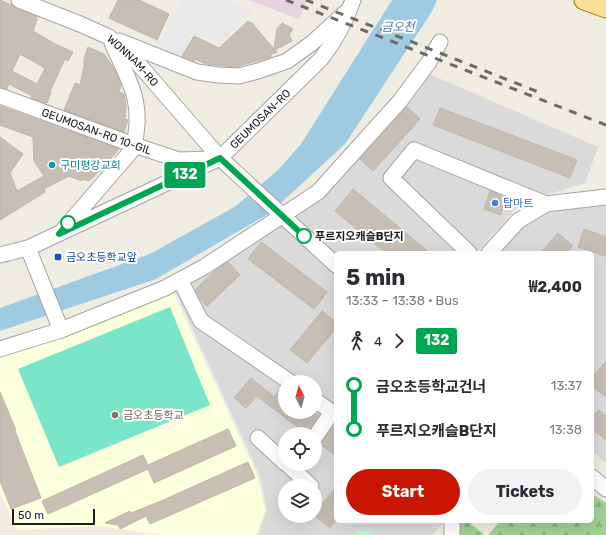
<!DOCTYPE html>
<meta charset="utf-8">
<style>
:root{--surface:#fff;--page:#f2f2f3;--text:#2b2b33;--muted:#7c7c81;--accent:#ca1600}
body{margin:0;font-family:Rubik,"Noto Sans KR",sans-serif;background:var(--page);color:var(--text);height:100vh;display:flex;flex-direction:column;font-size:15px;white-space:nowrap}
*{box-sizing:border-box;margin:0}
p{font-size:13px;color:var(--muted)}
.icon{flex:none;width:22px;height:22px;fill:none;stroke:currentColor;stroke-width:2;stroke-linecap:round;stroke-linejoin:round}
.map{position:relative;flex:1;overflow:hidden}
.side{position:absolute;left:334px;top:251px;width:260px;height:272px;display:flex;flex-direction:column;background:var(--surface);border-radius:6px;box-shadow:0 4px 16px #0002}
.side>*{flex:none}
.badge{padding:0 8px;border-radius:3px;font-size:14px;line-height:26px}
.needle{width:26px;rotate:354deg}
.controls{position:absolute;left:278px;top:375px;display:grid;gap:8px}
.controls a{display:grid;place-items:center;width:44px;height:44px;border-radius:50%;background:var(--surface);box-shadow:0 4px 16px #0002;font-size:20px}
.scale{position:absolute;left:12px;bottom:10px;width:83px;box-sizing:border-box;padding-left:4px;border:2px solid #1d1d1d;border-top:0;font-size:11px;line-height:14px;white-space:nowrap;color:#1d1d1d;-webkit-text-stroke:3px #fff;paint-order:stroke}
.map>.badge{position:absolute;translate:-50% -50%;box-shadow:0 0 0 2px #fff}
.legs{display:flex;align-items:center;gap:6px;height:44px;padding:0 12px;font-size:13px}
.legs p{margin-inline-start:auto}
.headline{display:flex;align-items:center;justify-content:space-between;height:68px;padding:0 12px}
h1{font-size:22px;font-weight:700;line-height:30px}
.action{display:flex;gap:8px;margin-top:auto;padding:8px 12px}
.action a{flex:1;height:46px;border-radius:24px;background:var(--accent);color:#fff;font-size:16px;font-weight:700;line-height:46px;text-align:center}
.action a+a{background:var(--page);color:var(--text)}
ul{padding:0 12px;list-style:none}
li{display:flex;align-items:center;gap:14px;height:44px;font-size:15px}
li i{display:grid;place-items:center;width:6px;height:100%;margin:0 5px;background:currentColor}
li i::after{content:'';width:10px;height:10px;margin:-5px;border:3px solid;border-radius:50%;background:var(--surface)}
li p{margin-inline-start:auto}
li:first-child i{background:linear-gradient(#0000 50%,currentColor 0)}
li:last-child i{background:linear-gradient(currentColor 50%,#0000 0)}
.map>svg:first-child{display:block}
</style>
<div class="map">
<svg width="606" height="535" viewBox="0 0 606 535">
<defs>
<pattern id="forest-firs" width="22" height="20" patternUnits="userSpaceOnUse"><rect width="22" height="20" fill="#9fd293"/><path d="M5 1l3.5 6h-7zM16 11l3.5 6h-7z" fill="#88b47e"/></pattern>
</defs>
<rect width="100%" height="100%" fill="#efece2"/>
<path fill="#dbdada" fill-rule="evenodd" d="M427,73l171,74 -13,36 -65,20 -20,24 -24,26h-140v3l-49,-41z
M606,203v260l-14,-12v-198h-97l24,-27 29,-17z
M283,219l53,44v258h109l-13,14h-174l9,-25 -7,-34 -87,-189zM285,382h30v30h-30zM285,434h30v30h-30zM285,486h30v30h-30z"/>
<path fill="#fbffdb" d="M171,288l87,189 7,34 -9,24h-93l-64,-9 -82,4 -17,-38v-139z"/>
<path fill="#e9d3e3" d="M248,0h59l-8,19z"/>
<path fill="url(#forest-firs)" d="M592,494l14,9v32h-118l12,-14h92z
M458,521h9l18,14h-39z"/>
<path fill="#bafec7" d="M358,531l10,1 6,3h-22z"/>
<path fill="#79e6c8" d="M170,307l40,98 -151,62 -41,-98z"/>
<path fill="#e9e9e9" d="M182,0h43l29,11 -35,32 -27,-10 -12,23 -21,-11z"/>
<path fill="#9ecbe1" d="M392,0h45l-6,13 -86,131 -75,69 -114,66 -156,52v-23l150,-54 86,-48 43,-37 22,-25z"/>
<path fill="#c7bfb5" stroke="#c2b4a3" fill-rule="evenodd" d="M0,0l36,16 1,4 -4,11 24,14 16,7 -5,9 -3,-2 -15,32 1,1 -4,11 -16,-5 1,-2 -23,-12 -2,5 -7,-2zM20,54l25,14 -8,16 -25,-13z
M118,0h21l30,14 -12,26 -48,-22z
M248,21l1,2 2,-1 23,27 3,-20 5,-6 11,6 -4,6 3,6 -17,9 2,2 -7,3 1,2 -35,10 -30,-3 -11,-5 -1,2 -12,-5 12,-20 25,12z
M88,47l16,7 11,16 6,15 -2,7 5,2 2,11 -1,14 3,1 -4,12 -60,-22 11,-27 5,2 4,-18v-8z
M0,106l119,43 -12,14h1l-19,18 -6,-2 -1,2 -13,-5 -25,13 1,3 -45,28v-83l23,17 -13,19 7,18 27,-15 -10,-15 -1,-24 -33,-12z
M407,107l13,12 -47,52 -13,-12z
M440,108l137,52 -7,18 -137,-53z
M353,189l77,64h-44l-51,-42z
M490,191l16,7 -5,17 -17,-6z
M584,229l22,8v19l-28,-9z
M558,233l15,13 -6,7h-27z
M261,242l66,50 -13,17 -66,-50z
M228,262l12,13 -33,31 -8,-8 -4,-8 23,-22z
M322,311l14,11v6l-29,35 -17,-13z
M606,361v36l-14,-11v-8z
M251,378l23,19 8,-10 3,2v23h29l5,4 -12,18 -50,-38 -11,12 -12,-10z
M0,392l16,38 -1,1 26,67 -30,11 -11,-28z
M599,410l7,6v24l-14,-11v-12z
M333,427l3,2v27l-16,-12z
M228,429l8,17 -82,37 -6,-14 -100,45 -6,-13 101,-46 5,10z
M248,462l7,16 -105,46 -4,-8 -26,13 -2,-4 -13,-2 25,-12 1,2 30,-12z
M336,487v33l-6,8 -15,-12v-3z"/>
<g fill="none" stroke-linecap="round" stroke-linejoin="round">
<g stroke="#a4a4a4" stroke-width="17">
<g id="minor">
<path id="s1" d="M19,0l61,24 29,13 27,24 84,97 116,107"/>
<path d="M119,41l78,31 21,3 21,1 19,-5 29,-10 25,-18 33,-30"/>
<path id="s2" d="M0,96l134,49 45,15 34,-1"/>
<path d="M64,229l69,-80c12,-46 -3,-66 -21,-106"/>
<path d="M28,248l33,82"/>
<path d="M469,253l-78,-75 23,-28 132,54"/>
<path d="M489,253l29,-32 28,-17 60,-7"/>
<path id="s3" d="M0,255l28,-7 192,-90 101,-99c14,-18 24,-36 32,-59"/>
<path d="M180,280l21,41 89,61"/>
<path d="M0,349l61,-19 104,-42 39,-21 114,-75 82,-91 29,-39 11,-20"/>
<path d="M315,400l21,15"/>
<path d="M315,437l17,-25"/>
<path d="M258,438l27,25"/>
<path d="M287,464l24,22"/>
<path d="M592,477l14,12"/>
<path d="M452,535v-14"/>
</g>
</g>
<g stroke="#967500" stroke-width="21">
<path id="major" d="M584,0l22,8"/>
</g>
<use href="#minor" stroke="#fff" stroke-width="15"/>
<use href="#major" stroke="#ffde97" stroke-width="19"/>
<path stroke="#6b6b6b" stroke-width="3" stroke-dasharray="8 8" stroke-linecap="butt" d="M286,0l320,125
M306,0l235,93"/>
</g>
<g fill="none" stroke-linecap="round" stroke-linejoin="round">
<g stroke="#fff" stroke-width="9">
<path id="line-1" d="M68,223l-9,11 161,-76 84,78"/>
</g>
<use href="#line-1" stroke="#00a651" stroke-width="6"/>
</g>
<circle fill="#0f9aa8" stroke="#fff" stroke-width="1.5" cx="52" cy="165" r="4"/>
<circle fill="#3f7fe0" stroke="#fff" stroke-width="1.5" cx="495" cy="203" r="4"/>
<g fill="#fff" stroke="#00a651" stroke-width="2">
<circle cx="68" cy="223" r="7"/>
<circle cx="304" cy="236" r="7"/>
</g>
<rect fill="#1a4fb4" stroke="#fff" stroke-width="1.5" x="54" y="253" width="8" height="8" rx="2"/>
<circle fill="#8d6e63" stroke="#fff" stroke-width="1.5" cx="115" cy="415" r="4"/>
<g text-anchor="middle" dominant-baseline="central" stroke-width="4" stroke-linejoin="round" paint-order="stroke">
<g font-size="11" fill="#1d1d1d" stroke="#fff">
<text stroke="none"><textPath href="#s1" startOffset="131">WONNAM-RO</textPath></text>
<text stroke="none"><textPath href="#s3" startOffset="297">GEUMOSAN-RO</textPath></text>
<text stroke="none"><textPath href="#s2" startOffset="103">GEUMOSAN-RO 10-GIL</textPath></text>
</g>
<g font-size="11" fill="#0d838f" stroke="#fff" text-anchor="start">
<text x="60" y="165">구미평강교회</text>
</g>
<g font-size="11" fill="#366cbe" stroke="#fff" text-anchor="start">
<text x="503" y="203">탑마트</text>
</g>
<g font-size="11" font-weight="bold" fill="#1d1d1d" stroke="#fff" text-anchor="start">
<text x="315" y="236">푸르지오캐슬B단지</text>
</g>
<g font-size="11" fill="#164399" stroke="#fff" text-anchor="start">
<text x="66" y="257">금오초등학교앞</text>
</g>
<g font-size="11" fill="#785e54" stroke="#fff" text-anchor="start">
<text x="123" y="415">금오초등학교</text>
</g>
<g font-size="12" font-style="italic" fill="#426fb5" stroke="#fff">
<text x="398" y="27">금오천</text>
</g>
</g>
</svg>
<div class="controls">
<a><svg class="needle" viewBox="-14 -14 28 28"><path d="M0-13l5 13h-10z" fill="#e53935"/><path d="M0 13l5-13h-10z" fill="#7c7c81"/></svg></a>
<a><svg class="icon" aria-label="locate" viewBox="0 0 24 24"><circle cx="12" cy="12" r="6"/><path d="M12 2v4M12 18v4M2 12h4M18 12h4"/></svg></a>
<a><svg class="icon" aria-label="layers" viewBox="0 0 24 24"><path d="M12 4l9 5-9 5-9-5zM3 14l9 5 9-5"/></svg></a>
</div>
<div class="scale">50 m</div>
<b class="badge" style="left:185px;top:175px;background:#00a651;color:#fff">132</b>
<section class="side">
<div class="headline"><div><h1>5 min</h1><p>13:33 – 13:38 · Bus</p></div><b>₩2,400</b></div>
<div class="legs"><svg class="icon" aria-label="walk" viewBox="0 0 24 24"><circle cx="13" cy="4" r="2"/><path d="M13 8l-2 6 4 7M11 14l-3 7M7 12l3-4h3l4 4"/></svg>4<svg class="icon" aria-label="forward" viewBox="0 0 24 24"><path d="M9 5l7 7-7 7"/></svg><b class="badge" style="background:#00a651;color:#fff">132</b></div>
<ul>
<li><i style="color:#00a651"></i><b>금오초등학교건너</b><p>13:37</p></li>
<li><i style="color:#00a651"></i><b>푸르지오캐슬B단지</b><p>13:38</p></li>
</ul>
<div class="action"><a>Start</a><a>Tickets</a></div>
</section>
</div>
